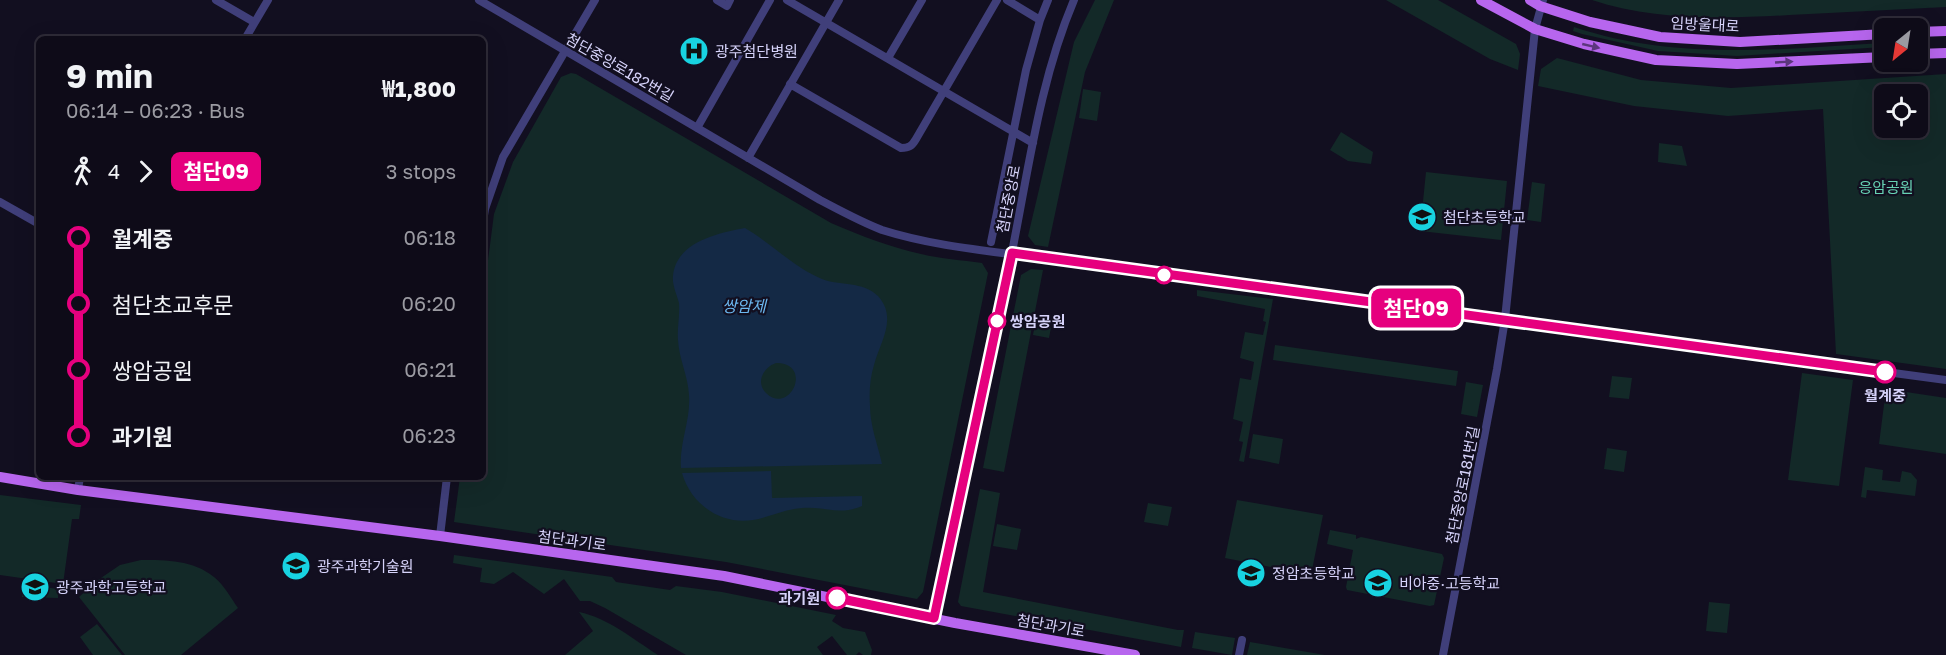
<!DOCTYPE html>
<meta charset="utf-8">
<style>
:root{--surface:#0e0b18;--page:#1c1925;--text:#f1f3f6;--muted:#9b9ba2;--line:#2e2b37}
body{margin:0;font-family:"Golos Text","Noto Sans KR",sans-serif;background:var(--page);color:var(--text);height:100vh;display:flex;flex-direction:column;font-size:22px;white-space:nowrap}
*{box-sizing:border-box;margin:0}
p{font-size:20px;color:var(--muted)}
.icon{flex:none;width:33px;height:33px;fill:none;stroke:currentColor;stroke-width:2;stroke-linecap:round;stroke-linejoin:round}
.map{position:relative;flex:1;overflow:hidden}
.drawer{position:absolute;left:36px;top:36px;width:450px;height:444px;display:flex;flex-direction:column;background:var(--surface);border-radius:9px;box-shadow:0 6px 24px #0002,0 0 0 2px var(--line)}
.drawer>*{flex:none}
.badge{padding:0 12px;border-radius:9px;font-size:21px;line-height:39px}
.needle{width:39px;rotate:210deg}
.buttons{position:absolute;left:1874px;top:18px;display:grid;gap:12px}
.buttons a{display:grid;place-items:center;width:54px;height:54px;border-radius:9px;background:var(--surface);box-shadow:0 6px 24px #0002,0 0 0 2px var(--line);font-size:30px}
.map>.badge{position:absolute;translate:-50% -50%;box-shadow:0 0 0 3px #fff}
.legs{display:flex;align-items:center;gap:9px;height:66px;padding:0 30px;font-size:20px}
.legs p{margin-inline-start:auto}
.headline{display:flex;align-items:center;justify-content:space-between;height:102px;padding:0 30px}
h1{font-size:33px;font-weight:700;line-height:45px}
ul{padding:0 30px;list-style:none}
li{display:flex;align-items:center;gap:21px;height:66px;font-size:22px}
li i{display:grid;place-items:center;width:9px;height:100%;margin:0 8px;background:currentColor}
li i::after{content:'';width:15px;height:15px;margin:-8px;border:4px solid;border-radius:50%;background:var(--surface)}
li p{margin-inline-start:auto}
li:first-child i{background:linear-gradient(#0000 50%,currentColor 0)}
li:last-child i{background:linear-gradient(currentColor 50%,#0000 0)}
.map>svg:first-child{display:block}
</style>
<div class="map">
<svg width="1946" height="655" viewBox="0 0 1946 655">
<rect width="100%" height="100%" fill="#120f20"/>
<path fill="#132928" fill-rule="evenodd" d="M1095,0h19l-29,72 -37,175 -13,-2 -7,-9 46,-194z
M1386,0h52l78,44 4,10 -2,16 -28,-11z
M1592,0h354v7c-46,2 -91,5 -137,7 -72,4 -148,9 -217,-14z
M1574,27c101,34 206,22 310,16v4l-147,9 -79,-5 -76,-17 -9,-3z
M1557,58l84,22 90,8 215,-14v295l-110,-15 -13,-245 -95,7 -94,-10 -96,-20 3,-17zM1917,94v34h-33v-34z
M571,73l5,1 255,149c30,13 59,24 90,31 20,5 41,6 61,9l6,10 -65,319 -6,7 -191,-37 -272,-40 6,-45h23v-178l11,-85 19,-52 48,-85z
M1083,89l18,3 -4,29 -18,-3z
M1341,132l32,20 -2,12 -23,-3 -18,-11z
M1659,143l23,3 5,20 -29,-4z
M1426,172l81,9 -6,59 -81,-9z
M1532,182l13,2 -4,38 -14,-2z
M1031,269l12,1 -39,202 -21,-4 38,-193z
M1197,290l76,9 -29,163 -5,-1 4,-19 -4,-1 4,-19 -10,-3 7,-41 11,2 3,-18 -14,-4 5,-26 18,3 3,-13 -3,-1 2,-12 -68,-13z
M1037,314l16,3 -4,21 -16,-3z
M1275,345l183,26 -2,15 -183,-26z
M1802,373l51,7 -14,106 -51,-6z
M1612,376l20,2 -3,21 -20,-2z
M1466,382l17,3 -6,32 -16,-3z
M1886,389l60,9v56l-67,-10z
M1253,434l30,5 -4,25 -30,-6z
M1607,448l20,3 -3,21 -20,-3z
M1865,467l18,3 -1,10 18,2 2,-11 9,2 6,7 -2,16 -48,-6 -1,8 -5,-1z
M980,489l20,4 -17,99 195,38h6l-3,17 -220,-41 -3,-4z
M0,495l81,10 -2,14h-7l-9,65 -63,-9z
M1237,500l86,15 -12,60 -86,-17z
M1148,503l24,4 -4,19 -24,-4z
M997,524l24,5 -4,21 -24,-4z
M1330,530l26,5v4l5,-2 81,17 2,4 -10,47 -4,1 -83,-16 -1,-3 7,-37 -26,-6z
M454,555l158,22 4,5 54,8 6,-4 46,6 114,23 -4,6 11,7 22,4 7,18 -1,5h-8l-4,-3 -3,3h-9l-15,-19 -15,11 6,8h-137l-81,-47 -15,-7h-10l-16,-22 -20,15 -31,-22 -19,12 -14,-2 2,-14 -29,-5z
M141,560c26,0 52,0 73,17 10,8 17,21 24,31l-57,47h-56l-46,-58 19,-17 22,-15z
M23,584l35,5v9l-36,-1z
M1709,602l21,2 -3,29 -21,-2z
M579,612c29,6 54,27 79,43h-93l28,-24z
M97,624l25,31h-29l-13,-18z
M1195,632l40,6 -3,17 -40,-7z
M1250,642l75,13h-78z"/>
<path fill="#142945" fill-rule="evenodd" d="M745,228c26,15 48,39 77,51 18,7 41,2 56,17 20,22 2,46 -4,69 -4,13 -5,27 -4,41 0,20 8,39 12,58l-201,4c-2,-25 10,-48 8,-73 -1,-19 -10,-36 -11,-55 -1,-12 2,-24 1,-37 -2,-8 -7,-18 -6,-27 3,-34 45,-43 72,-48zM776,363c38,0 14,53 -10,30 -11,-11 -2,-26 10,-30z
M771,471l1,27 90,-2v10c-23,10 -37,0 -60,2 -17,1 -32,9 -49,12 -33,5 -62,-16 -71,-47z"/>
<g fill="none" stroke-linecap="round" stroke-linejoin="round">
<path stroke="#403f7a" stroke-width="8" d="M216,0l38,22
M479,0l341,200c21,11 41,22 62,30 60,19 125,22 186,32l878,118
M717,0l10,6 3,-6
M787,0l246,143
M1007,0l33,20
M245,39l23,-39
M888,58l34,-58
M790,84l111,64c8,0 11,-2 15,-9l81,-139
M697,128l73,-128
M748,158l91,-158
M0,202l39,22
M483,222l2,-13 18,-52 92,-157
M991,242l35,-172 14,-50 8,-20
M78,490l2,-13
M440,536l7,-59
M935,618c24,-123 53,-244 77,-366 17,-85 28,-172 62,-252
M1239,655l3,-15
M1443,655l54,-286 8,-50 30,-290 8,-29"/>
<path stroke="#b766ee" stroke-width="10" d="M1481,0l54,29 49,15 72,16 81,4 147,-7
M1530,0l10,6 50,16 70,15 80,5 144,-8
M1917,32l29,-1
M1917,54l29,-1
M0,477l78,13 362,46 284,40 231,47 180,32"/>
</g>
<defs><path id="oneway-solid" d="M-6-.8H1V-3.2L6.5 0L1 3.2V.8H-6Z" transform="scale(1.5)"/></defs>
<g fill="#5c367d">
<use href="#oneway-solid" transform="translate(1591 46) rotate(13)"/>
<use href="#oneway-solid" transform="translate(1784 62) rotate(-3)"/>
</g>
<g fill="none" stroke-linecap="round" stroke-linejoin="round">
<g stroke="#fff" stroke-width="14">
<path id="line-1" d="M837,598l97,20 78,-365 873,119"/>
</g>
<use href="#line-1" stroke="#e6007e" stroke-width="9"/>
</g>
<defs>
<g id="hospital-disc" transform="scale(1.5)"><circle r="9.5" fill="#18d3e1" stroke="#120f20"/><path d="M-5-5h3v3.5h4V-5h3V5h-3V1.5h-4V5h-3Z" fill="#111"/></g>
<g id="school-disc" transform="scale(1.5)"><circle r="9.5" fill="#18d3e1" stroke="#120f20"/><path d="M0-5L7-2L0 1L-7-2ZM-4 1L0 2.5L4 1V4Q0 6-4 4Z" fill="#111"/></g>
<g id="university-disc" transform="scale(1.5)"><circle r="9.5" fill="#18d3e1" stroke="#120f20"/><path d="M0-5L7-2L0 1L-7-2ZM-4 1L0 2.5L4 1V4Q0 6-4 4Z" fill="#111"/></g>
</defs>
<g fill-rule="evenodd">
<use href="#hospital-disc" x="694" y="51"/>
<use href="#school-disc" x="1422" y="217"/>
<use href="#university-disc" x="296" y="566"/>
<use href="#school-disc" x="1251" y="573"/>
<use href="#school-disc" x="1378" y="583"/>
<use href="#school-disc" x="35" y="587"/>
</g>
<g fill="#fff" stroke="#e6007e" stroke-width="3">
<circle cx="1164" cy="275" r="8"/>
<circle cx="997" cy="321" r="8"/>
<circle cx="1885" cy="372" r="10"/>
<circle cx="837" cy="598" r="10"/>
</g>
<g text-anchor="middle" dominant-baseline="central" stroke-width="4.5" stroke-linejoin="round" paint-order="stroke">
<g font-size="15" fill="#d6d3fa" stroke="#120f20">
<text transform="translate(1705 24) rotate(3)">임방울대로</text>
<text transform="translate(620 67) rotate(30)">첨단중앙로182번길</text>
<text transform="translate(1008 199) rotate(-79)">첨단중앙로</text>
<text transform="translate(1462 485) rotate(-79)">첨단중앙로181번길</text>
<text transform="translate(572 540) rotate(8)">첨단과기로</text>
<text transform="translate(1051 625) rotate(10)">첨단과기로</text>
</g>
<g font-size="15" fill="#d6d3fa" stroke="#120f20" text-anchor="start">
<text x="715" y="51">광주첨단병원</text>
<text x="1443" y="217">첨단초등학교</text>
<text x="317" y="566">광주과학기술원</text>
<text x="1272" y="573">정암초등학교</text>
<text x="1399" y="583">비아중·고등학교</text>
<text x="56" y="587">광주과학고등학교</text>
</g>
<g font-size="15" fill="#67d2b4" stroke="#120f20">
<text x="1886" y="187">응암공원</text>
</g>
<g font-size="15" font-weight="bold" fill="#d6d3fa" stroke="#120f20" text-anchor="start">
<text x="1010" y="321">쌍암공원</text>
<text x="1885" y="395" text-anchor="middle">월계중</text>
<text x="820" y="598" text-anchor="end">과기원</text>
</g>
<g font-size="16" font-style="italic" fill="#6cb7ef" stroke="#120f20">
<text x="744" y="306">쌍암제</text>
</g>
</g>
</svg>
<div class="buttons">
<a><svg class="needle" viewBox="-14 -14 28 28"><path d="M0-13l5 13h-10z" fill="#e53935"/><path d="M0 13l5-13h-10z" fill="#9b9ba2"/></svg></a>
<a><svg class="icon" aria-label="locate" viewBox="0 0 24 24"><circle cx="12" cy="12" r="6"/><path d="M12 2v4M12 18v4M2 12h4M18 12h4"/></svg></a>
</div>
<b class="badge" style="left:1416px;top:308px;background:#e6007e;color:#fff">첨단09</b>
<section class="drawer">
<div class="headline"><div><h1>9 min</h1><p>06:14 – 06:23 · Bus</p></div><b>₩1,800</b></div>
<div class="legs"><svg class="icon" aria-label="walk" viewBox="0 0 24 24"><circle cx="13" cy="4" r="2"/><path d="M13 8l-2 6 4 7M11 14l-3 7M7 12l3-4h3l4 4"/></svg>4<svg class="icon" aria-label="forward" viewBox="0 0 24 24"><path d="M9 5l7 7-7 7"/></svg><b class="badge" style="background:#e6007e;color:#fff">첨단09</b><p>3 stops</p></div>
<ul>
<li><i style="color:#e6007e"></i><b>월계중</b><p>06:18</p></li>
<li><i style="color:#e6007e"></i><span>첨단초교후문</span><p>06:20</p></li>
<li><i style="color:#e6007e"></i><span>쌍암공원</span><p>06:21</p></li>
<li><i style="color:#e6007e"></i><b>과기원</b><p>06:23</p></li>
</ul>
</section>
</div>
